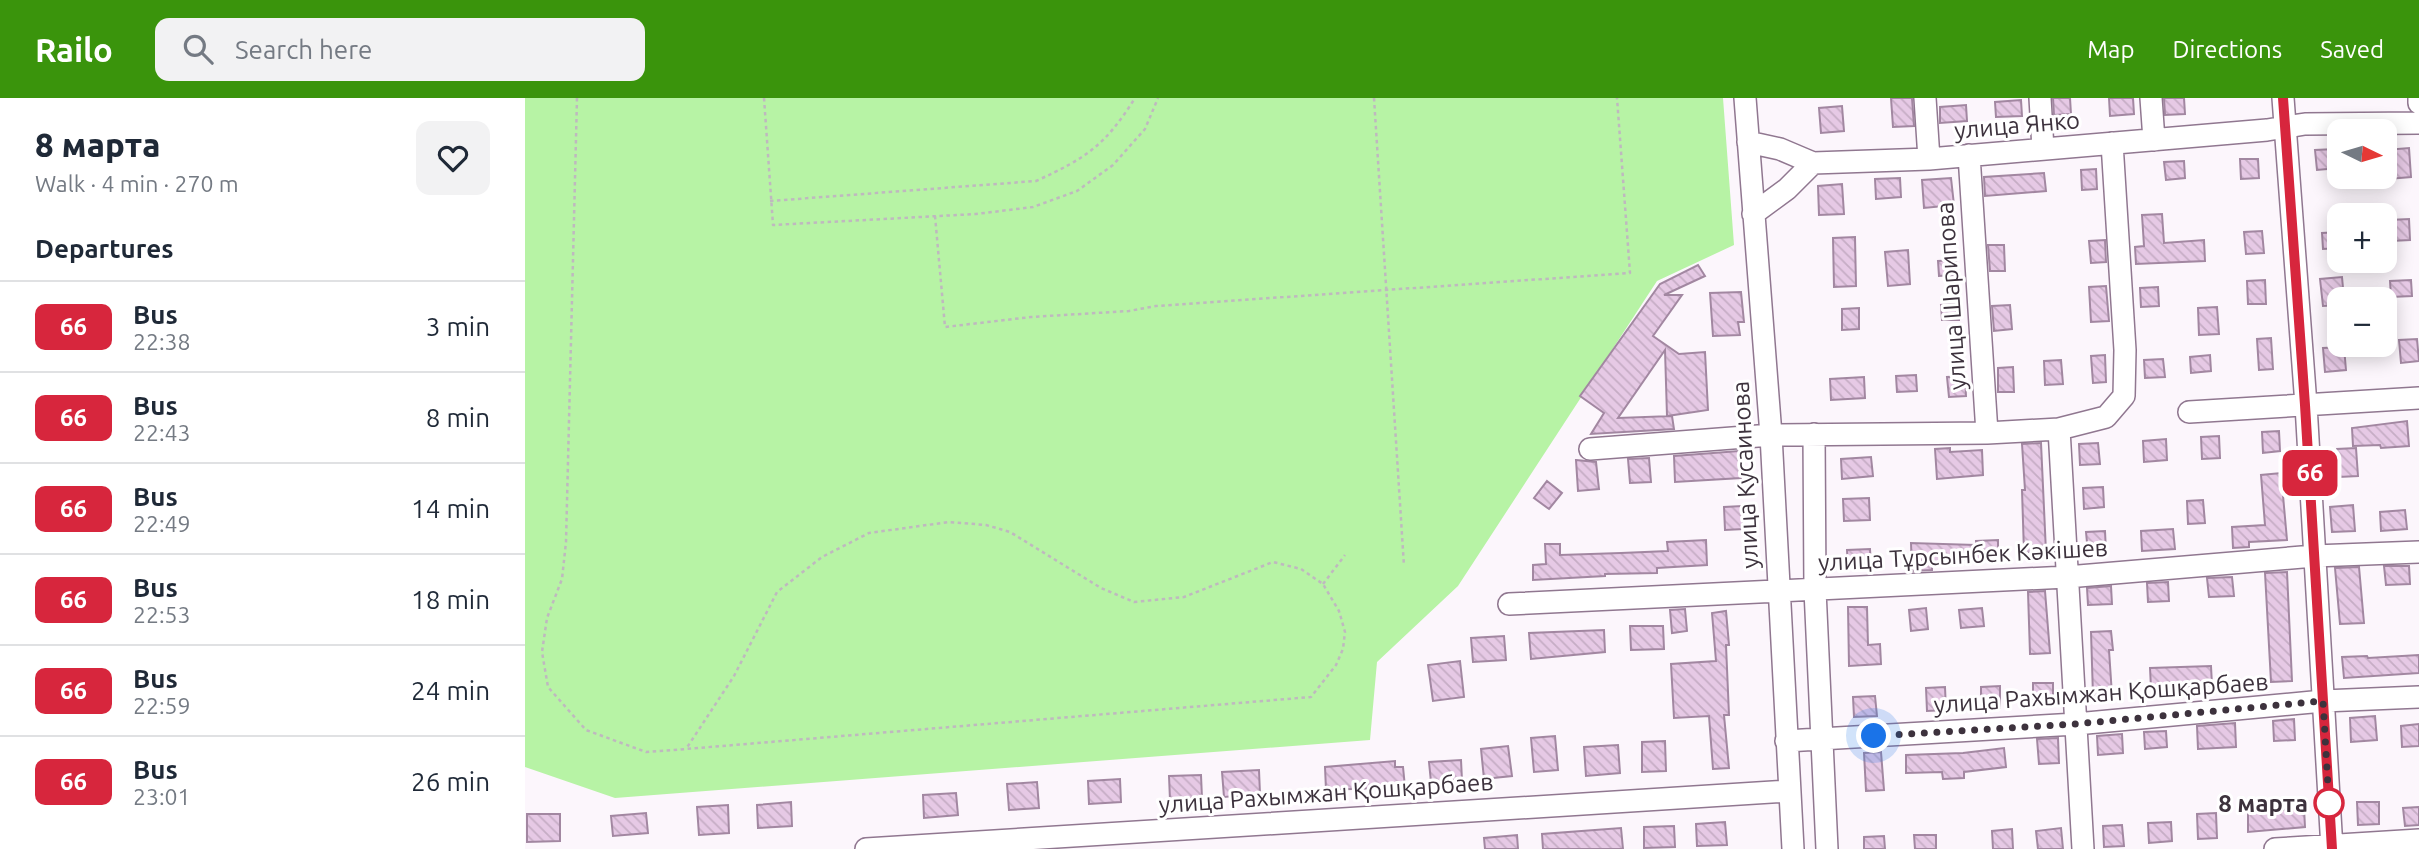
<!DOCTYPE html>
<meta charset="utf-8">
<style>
:root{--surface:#fff;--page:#f2f2f3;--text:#1f2937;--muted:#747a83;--line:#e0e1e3;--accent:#3a940c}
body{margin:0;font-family:Ubuntu,sans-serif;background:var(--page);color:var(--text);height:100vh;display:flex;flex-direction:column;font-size:26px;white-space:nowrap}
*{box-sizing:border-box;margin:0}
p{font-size:23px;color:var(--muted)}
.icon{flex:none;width:38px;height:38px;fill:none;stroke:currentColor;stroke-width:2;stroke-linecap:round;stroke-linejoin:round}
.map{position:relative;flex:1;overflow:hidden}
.drawer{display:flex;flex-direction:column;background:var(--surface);width:525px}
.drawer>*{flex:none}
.badge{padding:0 14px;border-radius:10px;font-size:24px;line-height:46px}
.needle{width:46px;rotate:95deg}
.buttons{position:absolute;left:1802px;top:21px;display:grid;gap:14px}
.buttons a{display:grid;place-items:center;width:70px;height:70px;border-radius:14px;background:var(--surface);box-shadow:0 4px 18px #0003;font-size:35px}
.you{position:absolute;width:35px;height:35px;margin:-18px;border:5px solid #fff;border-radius:50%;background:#1a73e8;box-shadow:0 0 0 10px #1a73e833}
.map>.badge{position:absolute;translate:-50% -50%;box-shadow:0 0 0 4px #fff}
h2{padding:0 35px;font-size:26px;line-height:63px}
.round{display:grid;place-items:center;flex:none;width:74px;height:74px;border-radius:14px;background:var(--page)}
.overview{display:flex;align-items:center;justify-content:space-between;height:119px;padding:0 35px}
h1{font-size:33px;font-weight:800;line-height:52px}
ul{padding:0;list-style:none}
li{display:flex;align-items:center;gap:21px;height:91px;padding:0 35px;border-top:2px solid var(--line)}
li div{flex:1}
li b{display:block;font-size:26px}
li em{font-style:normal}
li .badge{min-width:77px;font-weight:700;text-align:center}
header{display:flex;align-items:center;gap:42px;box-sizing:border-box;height:98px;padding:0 35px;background:var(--accent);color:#fff}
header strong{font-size:33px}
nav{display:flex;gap:38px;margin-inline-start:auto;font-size:24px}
.search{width:490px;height:63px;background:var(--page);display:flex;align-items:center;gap:18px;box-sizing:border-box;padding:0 24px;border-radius:14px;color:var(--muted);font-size:26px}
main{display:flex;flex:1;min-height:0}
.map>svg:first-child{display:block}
</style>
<header>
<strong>Railo</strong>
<div class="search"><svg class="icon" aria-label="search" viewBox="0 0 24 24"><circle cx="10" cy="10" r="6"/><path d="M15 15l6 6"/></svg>Search here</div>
<nav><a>Map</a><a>Directions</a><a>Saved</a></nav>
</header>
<main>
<section class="drawer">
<div class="overview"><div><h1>8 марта</h1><p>Walk · 4 min · 270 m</p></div><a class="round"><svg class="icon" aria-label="heart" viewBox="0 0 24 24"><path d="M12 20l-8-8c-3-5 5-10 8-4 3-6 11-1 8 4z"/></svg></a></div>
<h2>Departures</h2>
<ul>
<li><span class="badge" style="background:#d7263d;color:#fff">66</span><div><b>Bus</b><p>22:38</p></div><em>3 min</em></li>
<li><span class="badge" style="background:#d7263d;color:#fff">66</span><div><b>Bus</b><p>22:43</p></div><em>8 min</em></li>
<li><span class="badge" style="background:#d7263d;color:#fff">66</span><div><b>Bus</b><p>22:49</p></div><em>14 min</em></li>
<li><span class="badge" style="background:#d7263d;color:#fff">66</span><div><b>Bus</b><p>22:53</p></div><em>18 min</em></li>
<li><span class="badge" style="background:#d7263d;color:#fff">66</span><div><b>Bus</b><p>22:59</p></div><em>24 min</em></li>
<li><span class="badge" style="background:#d7263d;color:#fff">66</span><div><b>Bus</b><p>23:01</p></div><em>26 min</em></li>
</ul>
</section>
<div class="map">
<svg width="1894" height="751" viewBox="0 0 1894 751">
<defs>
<pattern id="building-back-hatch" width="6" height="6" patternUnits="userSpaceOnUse" patternTransform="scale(1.75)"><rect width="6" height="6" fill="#e6c9e5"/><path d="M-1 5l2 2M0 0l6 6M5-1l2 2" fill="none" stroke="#c6adc5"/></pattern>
</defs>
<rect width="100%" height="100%" fill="#fcf6fc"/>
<path fill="#b7f3a5" d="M0,0h1198l11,147 -77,36 -199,305 -81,76 -7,78 -755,58 -90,-31z"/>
<path fill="url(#building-back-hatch)" stroke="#a287a1" stroke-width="2" d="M1366,0h21l2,28 -21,1z
M1528,0h17l1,16 -17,1z
M1584,0h24l1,16 -24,2z
M1639,0h20l1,16 -20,1z
M1496,2l1,16 -26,1 -1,-15z
M1441,7l1,16 -27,2v-16z
M1317,8l2,25 -23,2 -2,-25z
M1884,50l2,29 -23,2 -2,-29z
M1811,51l2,19 -21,2 -2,-20z
M1715,61h18l1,19 -18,1z
M1659,63l1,17 -19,2 -2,-18z
M1571,71l1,20 -15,1 -1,-20z
M1519,75l2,18 -61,5 -1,-19z
M1375,80l1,19 -25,2 -1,-20z
M1426,80l3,27 -30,3 -2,-28z
M1317,86l2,30 -25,1 -1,-29z
M1637,116l2,29 40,-3 1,21 -69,3 -1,-17 9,-1 -2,-31z
M1884,121l1,21 -19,1 -2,-21z
M1737,133l2,22 -18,1 -2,-22z
M1815,134v16l-17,1 -1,-16z
M1330,139l1,49 -22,1 -1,-49z
M1580,142l1,22 -15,1 -2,-22z
M1463,147h16l1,26h-15z
M1383,152l2,34 -22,2 -3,-34z
M1431,162l1,15 -18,1 -1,-15z
M1173,167l7,11 -41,19h18l-29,41 26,18 26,-2 3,58 -41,6 -2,-66 -47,68 54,-2 2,13 -83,5 13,-21 -24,-17 80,-112z
M1817,179l2,22h-4v6l-17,1 -3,-27z
M1740,182l1,24h-18l-1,-23z
M1886,182l1,16 -21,1 -1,-16z
M1581,188l3,35 -18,1 -2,-35z
M1633,189l1,19 -18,1 -1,-19z
M1216,194l3,30h-6l2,13 -27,1 -3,-43z
M1433,206l1,16h-17l-1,-15z
M1485,207l2,24 -18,2 -2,-25z
M1692,209l2,27 -20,1 -1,-27z
M1334,210v21l-17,1v-21z
M1746,240l2,31 -14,1 -2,-31z
M1892,241l2,22 -18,2 -2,-23z
M1819,249l2,23 -21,2 -2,-24z
M1580,257l1,27 -13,1 -2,-27z
M1685,257l1,16 -20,2 -1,-16z
M1638,261l2,18 -20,1 -1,-18z
M1536,262l2,24 -18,1 -1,-24z
M1488,269l1,25h-16v-24z
M1391,277l1,16 -20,1 -1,-16z
M1440,278l1,20 -17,1 -2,-20z
M1339,279l1,21 -34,2 -1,-21z
M1882,323l2,25 -28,2 -1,-3 -27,1 -1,-18z
M1754,333l1,20 -17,2 -1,-21z
M1694,338l1,22 -18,1 -1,-22z
M1641,341l1,21 -23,2 -1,-21z
M1516,345l5,109 -22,1 -2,-63h3l-3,-46z
M1573,345l2,21 -20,1 -1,-21z
M1425,350v4l32,-2 1,25 -46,4 -2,-30z
M1831,350l2,28 -19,1 -2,-28z
M1214,353l2,27 -66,4 -1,-26z
M1346,359l2,19 -31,3 -1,-20z
M1124,360l2,24 -21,1 -2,-24z
M1051,362l20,2 3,27 -21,2z
M1756,375l6,67 -38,2v5l-16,1 -1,-21 33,-2 -4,-50z
M1022,383l15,12 -13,16 -15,-11z
M1578,389l1,20 -20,2 -1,-21z
M1344,400l1,22 -26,1 -1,-22z
M1678,402l2,23 -17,1 -1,-23z
M1828,407l2,26 -23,1 -2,-25z
M1217,408l2,23 -19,1 -1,-23z
M1880,412l2,19 -26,2 -1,-19z
M1648,431l2,20 -33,2 -1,-20z
M1580,433l1,21 -18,1 -2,-21z
M1181,442l1,25 -50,3v5l-52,1v2l-72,4v-15l13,-1 -1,-20h15v11l61,-2 47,-2 -1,-9z
M1473,442v20h-39v4h-27v6l-20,1 -1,-28 65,2v-4z
M1345,451l1,17 -23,2 -1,-18z
M1859,468h25l1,18 -24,1z
M1834,469l5,56 -24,1 -5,-56z
M1762,474l5,109 -21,1 -6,-109z
M1707,479l2,19 -25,1 -2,-19z
M1643,484l1,19 -21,1 -1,-19z
M1586,488l1,18 -24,1 -1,-17z
M1520,493l5,62 -20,1 -2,-62z
M1323,509h19l1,38 12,-1 1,20 -32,2z
M1401,510l2,21 -17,2 -2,-21z
M1457,510l2,18 -23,2 -2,-18z
M1160,511l2,22 -15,2 -2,-23z
M1201,513l3,34h-3l3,70h-5l5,53 -16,1 -4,-53 -35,2 -3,-54 45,-3 -4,-48z
M1105,528h33l1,23 -33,1z
M1079,532l1,22 -74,7 -2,-26z
M1586,533l2,19h-4l3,45 -19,1 -2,-64z
M979,538l2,24 -33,2 -2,-24z
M1894,557v18l-75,5 -2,-21 25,-1 1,2z
M935,563l4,36 -31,4 -5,-36z
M1686,568l1,19 -61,3 -1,-20z
M1508,585h20v21h-20z
M1475,588v22h-19v-21z
M1420,589l1,23 -19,1 -1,-23z
M1350,598l2,20 -23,1 -1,-20z
M1850,618l2,24 -26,2 -1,-24z
M1769,621l1,21 -21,1 -1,-20z
M1710,625l1,24 -38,2 -1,-23z
M1894,626v22l-17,1 -1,-21z
M1641,633l1,16 -22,2 -1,-17z
M1597,636l1,19 -25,2 -1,-19z
M1030,638l3,34 -24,2 -3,-34z
M1533,640l1,25 -20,1 -2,-25z
M1140,643l1,30 -24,1v-30z
M1093,647l2,28 -34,3 -2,-29z
M983,648l4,30 -28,3 -3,-30z
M1479,650l2,19 -42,5v6l-21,1 -1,-7 -36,1v-18l57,-2z
M1356,654l3,38 -18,1 -2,-38z
M936,662l1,20 -31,2 -2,-20z
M870,663v6h8l2,20 -79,3 -1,-23z
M734,672l1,24 -36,3 -2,-25z
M676,677l1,23 -32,2 -1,-24z
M595,681l1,23 -32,2 -1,-23z
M512,684l2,26 -30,2 -2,-26z
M431,695l2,22 -34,3 -1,-23z
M266,704l1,24 -34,2 -1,-23z
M1832,704h22v22l-21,1z
M203,707l1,28 -30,2 -2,-28z
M1894,709v18l-14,1 -2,-18z
M1779,710l1,19 -57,5v-19z
M121,715l2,20 -35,3 -2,-20z
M1691,715l1,25 -19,1 -1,-25z
M2,716h33v27l-33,1z
M1200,724l2,23 -30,1 -1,-22z
M1646,724l1,19 -23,2 -1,-20z
M1597,727l2,21 -20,1 -1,-21z
M1149,728l1,21 -31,1v-21z
M1096,730l2,21h-80l-1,-15z
M1536,730l2,21h-25l-2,-18z
M1487,731l1,20h-20l-1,-18z
M992,737l1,14h-33l-1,-11z
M1389,737h22v14h-21z
M1359,738l1,13h-21v-12z"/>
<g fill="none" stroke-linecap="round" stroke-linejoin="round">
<g stroke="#907790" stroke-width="24">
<path id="minor" d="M1220,0l26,337 22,414
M1400,0l4,61
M1515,0l3,51
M1626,0l3,42
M1758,0l23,307 26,444
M1894,0v5
M1223,44l32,7 33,14 116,-4 338,-29 38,-6 114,-1
M1444,57l18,278
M1228,116l34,-25 26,-26
M1664,314l230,-14
M1534,331l24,420
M1289,336l1,156 12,259
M1065,351l181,-14 216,-2 72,-4 47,-12 18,-21 1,-46 -13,-207
M984,506l558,-27 247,-21 105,-4
M1261,643l290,-17 247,-23 96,-4
M341,751l923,-58
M1750,751l144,-9"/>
</g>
<path stroke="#bfb8bf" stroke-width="2.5" stroke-dasharray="3.5 3.5" stroke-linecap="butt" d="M52,0l-11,444 -4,37 -15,39 -5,34 6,35 38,43 60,22 40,-3 625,-52 25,-32 7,-16 2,-17 -6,-21 -16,-27 -22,-15 -28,-7 -89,35 -50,5 -33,-14 -91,-56 -24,-7 -37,-3 -80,11 -47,24 -45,35 -43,84 -48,73
M239,0l9,127 203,-11 57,-7 44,-16 36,-26 32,-36 13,-31
M849,0l30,468
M245,103l266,-20c50,-23 69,-35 99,-83
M410,118l10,111 86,-10 98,-6 27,-5 474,-33 -13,-175
M798,486l22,-29"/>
<use href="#minor" stroke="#fff" stroke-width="21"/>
</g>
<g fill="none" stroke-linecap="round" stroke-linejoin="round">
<g stroke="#fff" stroke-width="16">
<path id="line" d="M1758,0l22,307 27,444"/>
</g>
<use href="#line" stroke="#d7263d" stroke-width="10"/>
<path stroke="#3d323d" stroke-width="7" stroke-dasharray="0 12.6" d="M1349,638l201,-12 248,-23 6,102"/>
</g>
<circle fill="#fff" stroke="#d7263d" stroke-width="3.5" cx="1804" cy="705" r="14"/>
<g text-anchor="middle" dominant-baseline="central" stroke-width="6" stroke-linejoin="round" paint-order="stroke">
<g font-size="24" fill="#3d323d" stroke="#fff">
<text transform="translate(1492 27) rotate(-5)">улица Янко</text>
<text transform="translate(1426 198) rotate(-94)">улица Шарипова</text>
<text transform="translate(1220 377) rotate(-93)">улица Кусаинова</text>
<text transform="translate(1438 457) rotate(-3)">улица Тұрсынбек Кәкішев</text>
<text transform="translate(1576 595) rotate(-4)">улица Рахымжан Қошқарбаев</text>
<text transform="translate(801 695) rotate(-4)">улица Рахымжан Қошқарбаев</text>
</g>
<g font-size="24" font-weight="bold" fill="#3d323d" stroke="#fff" text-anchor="end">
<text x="1783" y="705">8 марта</text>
</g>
</g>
</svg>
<div class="buttons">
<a><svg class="needle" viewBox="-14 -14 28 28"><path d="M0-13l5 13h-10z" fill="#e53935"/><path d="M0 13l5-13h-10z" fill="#747a83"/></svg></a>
<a>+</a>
<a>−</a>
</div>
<div class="you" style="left:1349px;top:638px"></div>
<b class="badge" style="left:1785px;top:375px;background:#d7263d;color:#fff">66</b>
</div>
</main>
